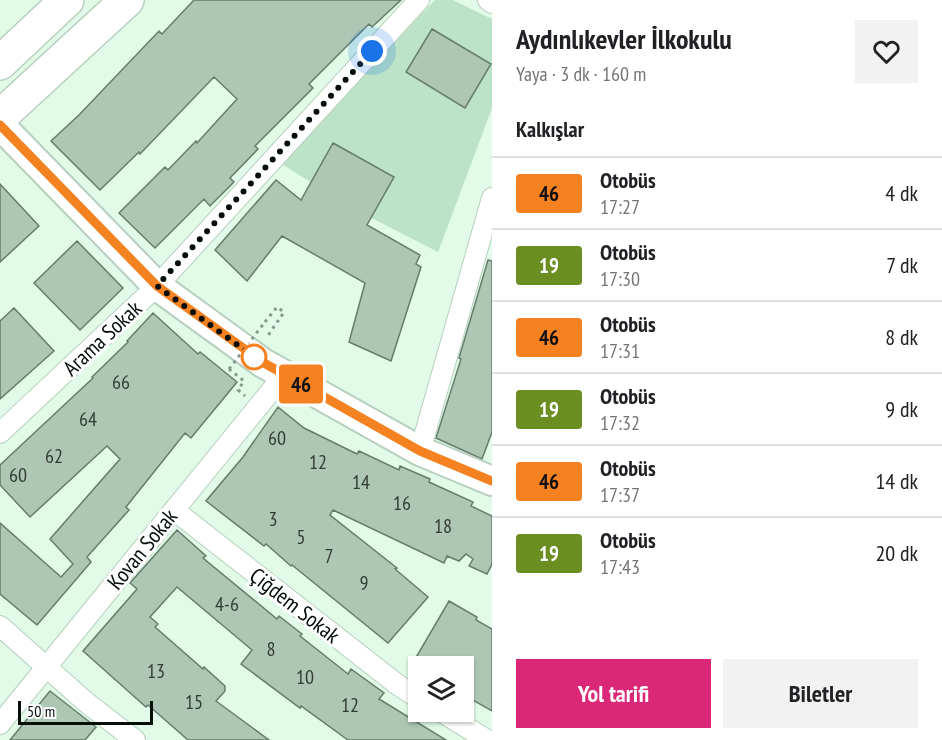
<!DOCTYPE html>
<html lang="tr">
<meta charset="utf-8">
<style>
:root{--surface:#fff;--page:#f2f2f2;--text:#202124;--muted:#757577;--line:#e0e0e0;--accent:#db2777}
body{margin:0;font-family:"PT Sans Narrow",sans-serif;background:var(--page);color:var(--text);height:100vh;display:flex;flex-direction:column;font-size:22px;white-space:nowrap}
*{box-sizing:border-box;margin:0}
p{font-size:20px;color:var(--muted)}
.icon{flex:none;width:33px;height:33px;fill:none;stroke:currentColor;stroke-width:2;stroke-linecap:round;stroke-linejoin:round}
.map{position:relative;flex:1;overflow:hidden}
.drawer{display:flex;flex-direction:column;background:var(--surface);width:450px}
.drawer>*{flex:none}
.badge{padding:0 12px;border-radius:4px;font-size:21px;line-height:39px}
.buttons{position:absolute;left:408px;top:656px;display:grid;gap:12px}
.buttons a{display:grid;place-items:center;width:66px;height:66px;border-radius:0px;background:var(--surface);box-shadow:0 2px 4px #0004;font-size:30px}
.scale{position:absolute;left:18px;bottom:15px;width:135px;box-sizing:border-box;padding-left:6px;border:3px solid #060e08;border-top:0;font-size:16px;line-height:21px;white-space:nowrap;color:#060e08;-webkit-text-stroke:4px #fff;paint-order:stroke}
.you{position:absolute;width:30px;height:30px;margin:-15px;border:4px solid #fff;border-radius:50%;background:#1a73e8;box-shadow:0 0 0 9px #1a73e833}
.map>.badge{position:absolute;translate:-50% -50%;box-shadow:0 0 0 3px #fff}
h2{padding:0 24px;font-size:22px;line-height:54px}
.round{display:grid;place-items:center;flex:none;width:63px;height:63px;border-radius:0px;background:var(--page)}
.summary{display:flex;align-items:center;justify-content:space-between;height:102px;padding:0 24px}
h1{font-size:28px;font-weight:600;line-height:45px}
.primary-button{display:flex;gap:12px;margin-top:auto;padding:12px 24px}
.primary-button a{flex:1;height:69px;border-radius:0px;background:var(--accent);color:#fff;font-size:24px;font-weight:600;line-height:69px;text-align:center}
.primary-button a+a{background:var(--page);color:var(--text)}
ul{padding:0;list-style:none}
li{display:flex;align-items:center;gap:18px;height:72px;padding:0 24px;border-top:2px solid var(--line)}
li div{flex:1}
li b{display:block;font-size:22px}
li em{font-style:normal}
li .badge{min-width:66px;font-weight:700;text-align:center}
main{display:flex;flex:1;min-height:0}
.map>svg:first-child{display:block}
</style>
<main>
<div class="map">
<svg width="492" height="740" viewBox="0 0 492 740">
<rect width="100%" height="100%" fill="#e1fbe8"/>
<path fill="#bce3c7" d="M435,0h18l39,19v89l-54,144 -82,-42 -76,-47z"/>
<path fill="#aec7b5" stroke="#657c6b" stroke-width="1.5" d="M194,0h207l-29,27 -3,-3 -60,60 4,4 -58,58 3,3 -28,29 4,4 -24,24 -6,-7 -49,49 -36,-35 46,-46 3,3 28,-29 1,2 40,-44 -23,-22 -74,77 -1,-2 -39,38 -49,-49 28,-26 80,-84 3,3z
M432,29l59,35 -26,44 -59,-36z
M333,143l61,34 -27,48 53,30 -4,9 5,3 -30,94 -42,-19 16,-59 -83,-47 -35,45 -32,-31 61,-70 25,20z
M0,184l39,42 -39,36z
M77,241l46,47 -43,42 -46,-47z
M488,260l4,1v171l-10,27 -46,-21 25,-79 -2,-1z
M14,308l40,43 -54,48v-78z
M153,313l45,41 2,-2 37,30 -46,56 -6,-5 -59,74 3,3 -42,47 4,5 -54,63 -37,-31v-71l61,54 12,-13 -23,-25 70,-80 -13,-13 -77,71 -30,-32v-20l93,-87 -1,-1 36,-35 -1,-1z
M278,407l26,21 53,26 2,-3 40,19 1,-4 30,13 -1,3 44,20 -2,4 21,10v48l-5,10 -18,-8 4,-7 -7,-5 -7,7 -12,-5 -3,7 -111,-53 -3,5 67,53 -2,1 33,28 -40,46 -96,-78 -1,1 -25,-22 -2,2 -58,-45 37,-44z
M177,530l29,26 -3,2 74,61 2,-3 23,18 -2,2 48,38 3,-5 33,24 -5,6 67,41h-98l-47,-34 -1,2 -59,-44 11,-14 -75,-63 -27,30 8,7 -3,3 48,42 1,-2 21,19v5l-9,10 53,39h-81l-40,-35 -2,2 -63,-56 54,-62 -7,-6z
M449,601l28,16 -1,3 16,9v82l-28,-16v-29h-53z
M50,691l46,36 -11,13h-75z"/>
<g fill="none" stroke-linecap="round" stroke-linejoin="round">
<g stroke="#b6d0bd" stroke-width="22">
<path id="street" d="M488,0l4,3
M0,433l157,-147 262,-286
M420,451l72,-253
M174,510l224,175 20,13
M0,626l87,77 48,37
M440,711l47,29
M0,724l284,-349"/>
</g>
<g stroke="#b6d0bd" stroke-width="32">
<path id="secondary" d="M0,125l157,161 106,77 157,88 72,30"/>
</g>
<g stroke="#b6d0bd" stroke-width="36">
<path id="highway" d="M0,63l67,-63
M0,117l127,-117"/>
</g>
<path stroke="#87998c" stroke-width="3" stroke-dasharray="3 4.5" stroke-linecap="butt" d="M265,322l12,-15 7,5 -17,25
M229,369l15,12 -6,9 7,6"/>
<use href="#street" stroke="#fff" stroke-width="20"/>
<use href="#secondary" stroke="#fff" stroke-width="28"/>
<use href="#highway" stroke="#fff" stroke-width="33"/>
<path stroke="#87998c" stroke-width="3" stroke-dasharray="3 4.5" stroke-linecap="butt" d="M229,369l36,-47"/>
</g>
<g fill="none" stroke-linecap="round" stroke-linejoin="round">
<g stroke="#fff" stroke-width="14">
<path id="line" d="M0,125l157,161 107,77 156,88 72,30"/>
</g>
<use href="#line" stroke="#f58220" stroke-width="9"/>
<path stroke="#060e08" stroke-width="6" stroke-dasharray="0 10.8" d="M254,357l-97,-71 215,-235"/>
</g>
<circle fill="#fff" stroke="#f58220" stroke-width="3" cx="254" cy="357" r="12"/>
<g text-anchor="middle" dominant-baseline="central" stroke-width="6" stroke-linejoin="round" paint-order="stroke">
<g font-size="20" fill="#303c33">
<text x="121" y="382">66</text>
<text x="88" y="419">64</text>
<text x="277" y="438">60</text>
<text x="54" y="456">62</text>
<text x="318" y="462">12</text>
<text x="18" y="475">60</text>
<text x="361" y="482">14</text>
<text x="402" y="503">16</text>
<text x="273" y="519">3</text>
<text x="443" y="526">18</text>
<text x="301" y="537">5</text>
<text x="329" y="556">7</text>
<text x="364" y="583">9</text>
<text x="227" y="604">4-6</text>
<text x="271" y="649">8</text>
<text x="156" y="671">13</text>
<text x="305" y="677">10</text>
<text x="194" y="702">15</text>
<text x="350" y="705">12</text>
</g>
<g font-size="22" fill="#060e08" stroke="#fff">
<text transform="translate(102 338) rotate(-43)">Arama Sokak</text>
<text transform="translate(142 549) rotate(-51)">Kovan Sokak</text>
<text transform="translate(295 605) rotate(38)">Çiğdem Sokak</text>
</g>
</g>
</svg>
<div class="buttons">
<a><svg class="icon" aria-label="layers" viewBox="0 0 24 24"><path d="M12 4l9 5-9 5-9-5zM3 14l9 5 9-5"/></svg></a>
</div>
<div class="scale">50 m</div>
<div class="you" style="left:372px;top:51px"></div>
<b class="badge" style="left:301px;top:384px;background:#f58220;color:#111">46</b>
</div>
<section class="drawer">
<div class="summary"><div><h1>Aydınlıkevler İlkokulu</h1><p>Yaya · 3 dk · 160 m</p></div><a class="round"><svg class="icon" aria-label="heart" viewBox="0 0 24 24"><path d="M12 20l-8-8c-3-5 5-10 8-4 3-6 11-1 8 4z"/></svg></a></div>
<h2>Kalkışlar</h2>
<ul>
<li><span class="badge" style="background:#f58220;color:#111">46</span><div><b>Otobüs</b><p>17:27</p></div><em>4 dk</em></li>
<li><span class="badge" style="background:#6b8e23;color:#fff">19</span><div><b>Otobüs</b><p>17:30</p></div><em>7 dk</em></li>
<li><span class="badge" style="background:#f58220;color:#111">46</span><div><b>Otobüs</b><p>17:31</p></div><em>8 dk</em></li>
<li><span class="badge" style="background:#6b8e23;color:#fff">19</span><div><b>Otobüs</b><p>17:32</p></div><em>9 dk</em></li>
<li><span class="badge" style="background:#f58220;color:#111">46</span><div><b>Otobüs</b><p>17:37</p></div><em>14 dk</em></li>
<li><span class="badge" style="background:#6b8e23;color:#fff">19</span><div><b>Otobüs</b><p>17:43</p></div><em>20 dk</em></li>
</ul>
<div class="primary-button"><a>Yol tarifi</a><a>Biletler</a></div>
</section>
</main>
